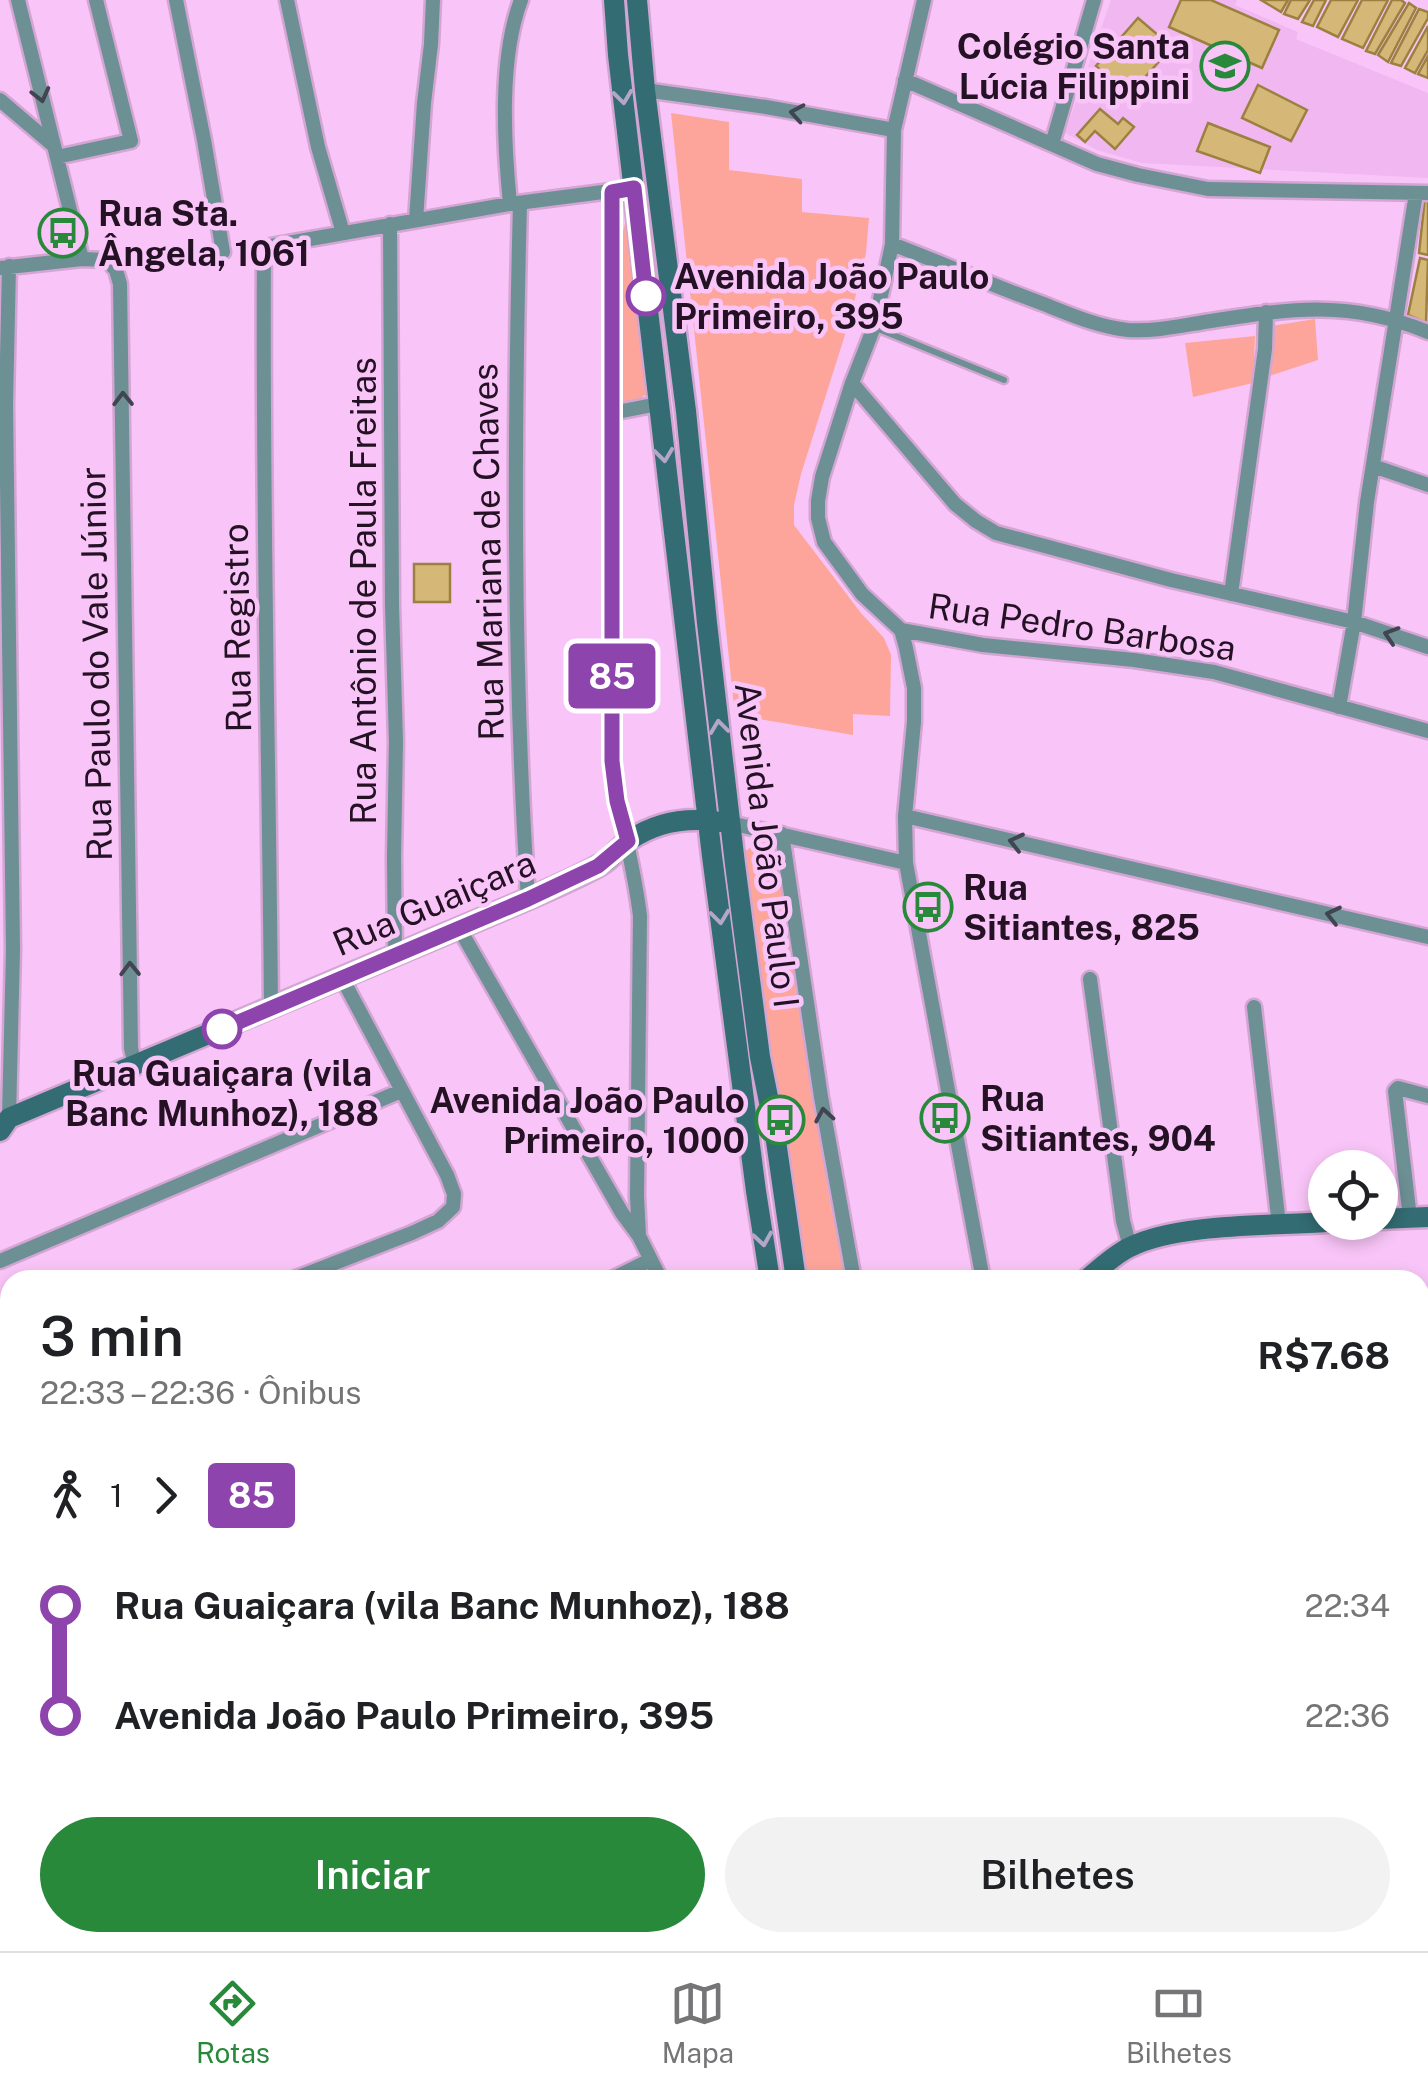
<!DOCTYPE html>
<html lang="pt">
<meta charset="utf-8">
<style>
:root{--surface:#fff;--page:#f2f2f2;--text:#202124;--muted:#757577;--line:#e0e0e0;--accent:#29893b}
body{margin:0;font-family:"Public Sans",sans-serif;background:var(--page);color:var(--text);height:100vh;display:flex;flex-direction:column;font-size:38px;white-space:nowrap}
*{box-sizing:border-box;margin:0}
p{font-size:32px;color:var(--muted)}
.icon{flex:none;width:55px;height:55px;fill:none;stroke:currentColor;stroke-width:2;stroke-linecap:round;stroke-linejoin:round}
.map{position:relative;flex:1;overflow:hidden}
.sheet{position:absolute;left:0px;top:1270px;width:1430px;height:682px;display:flex;flex-direction:column;background:var(--surface);border-radius:30px 30px 0 0;box-shadow:0 5px 15px #0003}
.sheet>*{flex:none}
.badge{padding:0 20px;border-radius:8px;font-size:35px;line-height:65px}
.buttons{position:absolute;left:1308px;top:1150px;display:grid;gap:20px}
.buttons a{display:grid;place-items:center;width:90px;height:90px;border-radius:50%;background:var(--surface);box-shadow:0 5px 15px #0003;font-size:50px}
.map>.badge{position:absolute;translate:-50% -50%;box-shadow:0 0 0 5px #fff}
.legs{display:flex;align-items:center;gap:15px;height:110px;padding:0 40px;font-size:32px}
.legs p{margin-inline-start:auto}
.headline{display:flex;align-items:center;justify-content:space-between;height:170px;padding:0 40px}
h1{font-size:55px;font-weight:600;line-height:75px}
.cta{display:flex;gap:20px;margin-top:auto;padding:20px 40px}
.cta a{flex:1;height:115px;border-radius:60px;background:var(--accent);color:#fff;font-size:40px;font-weight:600;line-height:115px;text-align:center}
.cta a+a{background:var(--page);color:var(--text)}
ul{padding:0 40px;list-style:none}
li{display:flex;align-items:center;gap:35px;height:110px;font-size:38px}
li i{display:grid;place-items:center;width:15px;height:100%;margin:0 12px;background:currentColor}
li i::after{content:'';width:25px;height:25px;margin:-12px;border:8px solid;border-radius:50%;background:var(--surface)}
li p{margin-inline-start:auto}
li:first-child i{background:linear-gradient(#0000 50%,currentColor 0)}
li:last-child i{background:linear-gradient(currentColor 50%,#0000 0)}
.tabs{display:flex;justify-content:space-around;align-items:center;height:140px;border-top:2px solid var(--line);background:var(--surface);font-size:28px;color:var(--muted)}
.tabs a{display:grid;justify-items:center;gap:5px}
.tabs .current{color:var(--accent)}
.map>svg:first-child{display:block}
</style>
<div class="map">
<svg width="1428" height="1951" viewBox="0 0 1428 1951">
<rect width="100%" height="100%" fill="#f9c5f8"/>
<path fill="#f1b7f0" d="M1111,0h126l-2,5 63,27 -2,7 132,54v85l-286,-15 -45,-13 -32,-17z"/>
<path fill="#fea59b" d="M671,113l58,9v48l73,9v33l67,6 -3,35 -16,66 -49,155 -7,31v20l67,88 23,25 7,17 -1,61 -37,-2v21l-118,-20z
M634,188l22,199 -40,30 3,-170z
M1315,319l3,41 -49,16 2,-50z
M1255,336l-2,47 -60,14 -8,-54z
M762,838l12,5 4,14 18,137 35,213 16,73h-42l-38,-233 -25,-193z"/>
<path fill="#d5b878" stroke="#9b8040" stroke-width="2.5" d="M1181,0h30l68,30 -17,38 -93,-41z
M1261,0h27l-7,12z
M1291,0h19l-12,19 -14,-5z
M1314,0h12l-13,26 -11,-4z
M1331,0h27l-20,37 -21,-10z
M1362,0h26l-25,48 -21,-9z
M1392,0h9l4,3 -30,51 -9,-3z
M1409,3l7,5 -28,54 -10,-7z
M1419,9l9,3v6l-27,48 -10,-3z
M1138,18l34,29 -43,48 -33,-29z
M1428,26v24l-13,23 -10,-5z
M1428,56v22l-10,-4z
M1258,85l49,25 -16,31 -49,-23z
M1100,109l18,15 5,-6 11,9 -19,22 -20,-18 -10,11 -8,-7z
M1208,123l62,24 -10,26 -63,-22z
M1425,197h3v58l-9,-2z
M1420,258l8,2 -2,63 -18,-8z
M414,564h36v38h-36z"/>
<g fill="none" stroke-linecap="round" stroke-linejoin="round">
<g stroke="#d3a5d2" stroke-width="11">
<path id="lane" d="M876,328l128,52"/>
</g>
<g stroke="#d3a5d2" stroke-width="19">
<path id="street" d="M18,0l64,259
M176,0l28,140 19,112
M287,0l31,147 25,86
M924,0l-30,130 -2,114 -5,24 -13,59 -22,56 -30,94 -4,24v17l6,24 38,52 39,36 5,18 8,40v34l-9,94 1,47 77,417
M905,80l192,84 41,11 70,14 220,4
M645,90l121,17 128,23
M0,100l54,46
M1052,144l42,-144
M57,157l74,-16 -35,-141
M612,191l1,570c5,53 21,103 27,155l-3,280 2,40
M520,203c-6,231 -7,466 8,696
M510,204c-6,-61 -11,-146 11,-204
M416,220l8,-117 7,-59 2,-44
M390,224l2,381 4,136 -2,117 1,99
M892,244c50,19 99,41 149,59 28,11 57,24 87,27 28,2 56,-5 83,-9 82,-13 139,-21 217,11
M264,247c-2,254 5,507 7,761
M253,249l257,-45 124,-16
M9,266l-3,138 7,546 -4,168
M0,268l82,-9 25,1 9,10 4,14 11,764 4,18
M852,383l103,121 21,17 20,12 175,47 183,42 74,25
M612,413l46,-9
M1373,466l55,19
M1231,594l34,-245 1,-37
M901,630l82,15 151,15 80,12 214,59
M1339,707l15,-85 13,-120 49,-309
M905,816l523,121
M730,823l176,40
M782,834l39,263 33,183
M459,928l163,285 17,23 22,44
M1090,979l33,242 7,26
M1254,1007l25,218
M1410,1218l-15,-127 3,-3 30,8
M0,1261l401,-170
M291,1280l121,-47 26,-12 15,-14 1,-13 -7,-19 -105,-197
M610,1280l40,-20
M0,1398l10,-4
M1420,1402l8,3
M0,1535l10,-4
M1420,1582h8
M0,1677l10,-4
M1420,1725l8,-1
M0,1813l10,-3
M1420,1880h8
M73,1942l5,9
M361,1951l1,-9
M438,1951l1,-9
M709,1951v-9"/>
</g>
<g stroke="#d3a5d2" stroke-width="25">
<path id="secondary" d="M614,0l4,55 94,801 44,335 14,89
M637,0l8,90 41,321 21,212 28,241 25,193 14,70 22,153
M0,1131l9,-13 519,-219c24,-11 49,-21 72,-34 12,-6 19,-18 30,-25 28,-19 58,-23 90,-18
M1380,1219l48,-2
M1086,1280c13,-11 29,-26 44,-33 48,-24 141,-21 196,-25
M0,1831l10,21
M0,1875l10,4
M593,1951l1,-9
M896,1951l1,-9
M918,1951v-9"/>
</g>
<use href="#lane" stroke="#6c9094" stroke-width="6"/>
<use href="#street" stroke="#6c9094" stroke-width="14"/>
<use href="#secondary" stroke="#336c73" stroke-width="20"/>
</g>
<defs><path id="oneway-chevron" d="M-2-3.5L2.5 0L-2 3.5" fill="none" stroke-width="1.6" stroke-linecap="round" stroke-linejoin="round" transform="scale(2.5)"/></defs>
<g stroke="#414451">
<use href="#oneway-chevron" transform="translate(41 95) rotate(76)"/>
<use href="#oneway-chevron" transform="translate(797 113) rotate(-170)"/>
<use href="#oneway-chevron" transform="translate(123 399) rotate(-91)"/>
<use href="#oneway-chevron" transform="translate(1391 635) rotate(-162)"/>
<use href="#oneway-chevron" transform="translate(1016 842) rotate(-167)"/>
<use href="#oneway-chevron" transform="translate(1333 915) rotate(-167)"/>
<use href="#oneway-chevron" transform="translate(130 969) rotate(-91)"/>
<use href="#oneway-chevron" transform="translate(824 1115) rotate(-100)"/>
</g>
<g stroke="#b4a6c9">
<use href="#oneway-chevron" transform="translate(623 97) rotate(83)"/>
<use href="#oneway-chevron" transform="translate(664 455) rotate(83)"/>
<use href="#oneway-chevron" transform="translate(719 727) rotate(-97)"/>
<use href="#oneway-chevron" transform="translate(720 917) rotate(83)"/>
<use href="#oneway-chevron" transform="translate(763 1239) rotate(81)"/>
</g>
<g fill="none" stroke-linecap="round" stroke-linejoin="round">
<g stroke="#fff" stroke-width="22">
<path id="line-1" d="M222,1029l306,-130 70,-33 30,-25 -11,-40 -5,-40v-569l22,-4 12,108"/>
</g>
<use href="#line-1" stroke="#8e44ad" stroke-width="15"/>
</g>
<defs>
<g id="school-ring" transform="scale(2.5)"><circle r="9.5" fill="#f9c5f8" stroke="#29893b" stroke-width="1.5"/><path d="M0-5L7-2L0 1L-7-2ZM-4 1L0 2.5L4 1V4Q0 6-4 4Z" fill="#29893b"/></g>
<g id="bus-ring" transform="scale(2.5)"><circle r="9.5" fill="#f9c5f8" stroke="#29893b" stroke-width="1.5"/><path d="M-5-6H5V4H4V6H2V4H-2V6H-4V4H-5ZM-3.5-4V0h7V-4ZM-3.5 1.2v1.5H-2V1.2ZM2 1.2v1.5H3.5V1.2Z" fill="#29893b"/></g>
</defs>
<g fill-rule="evenodd">
<use href="#school-ring" x="1225" y="66"/>
<use href="#bus-ring" x="63" y="233"/>
<use href="#bus-ring" x="928" y="907"/>
<use href="#bus-ring" x="945" y="1118"/>
<use href="#bus-ring" x="780" y="1120"/>
</g>
<g fill="#fff" stroke="#8e44ad" stroke-width="5">
<circle cx="646" cy="296" r="18"/>
<circle cx="222" cy="1029" r="18"/>
</g>
<g text-anchor="middle" dominant-baseline="central" stroke-width="9" stroke-linejoin="round" paint-order="stroke">
<g font-size="35" font-weight="bold" fill="#241124" stroke="#f9c5f8" text-anchor="start">
<text x="1190" y="46" text-anchor="end">Colégio Santa<tspan x="1190" dy="40">Lúcia Filippini</tspan></text>
<text x="98" y="213">Rua Sta.<tspan x="98" dy="40">Ângela, 1061</tspan></text>
<text x="963" y="887">Rua<tspan x="963" dy="40">Sitiantes, 825</tspan></text>
<text x="980" y="1098">Rua<tspan x="980" dy="40">Sitiantes, 904</tspan></text>
<text x="745" y="1100" text-anchor="end">Avenida João Paulo<tspan x="745" dy="40">Primeiro, 1000</tspan></text>
</g>
<g font-size="35" font-weight="bold" fill="#241124" stroke="#f9c5f8" text-anchor="start">
<text x="674" y="276">Avenida João Paulo<tspan x="674" dy="40">Primeiro, 395</tspan></text>
<text x="222" y="1073" text-anchor="middle">Rua Guaiçara (vila<tspan x="222" dy="40">Banc Munhoz), 188</tspan></text>
</g>
<g font-size="35" fill="#241124" stroke="#f9c5f8">
<text transform="translate(488 552) rotate(-91)">Rua Mariana de Chaves</text>
<text transform="translate(363 591) rotate(-90)">Rua Antônio de Paula Freitas</text>
<text transform="translate(1082 627) rotate(8)">Rua Pedro Barbosa</text>
<text transform="translate(237 628) rotate(-91)">Rua Registro</text>
<text transform="translate(96 664) rotate(-91)">Rua Paulo do Vale Júnior</text>
<text transform="translate(767 845) rotate(83)">Avenida João Paulo I</text>
<text transform="translate(434 903) rotate(-23)">Rua Guaiçara</text>
</g>
</g>
</svg>
<div class="buttons">
<a><svg class="icon" aria-label="locate" viewBox="0 0 24 24"><circle cx="12" cy="12" r="6"/><path d="M12 2v4M12 18v4M2 12h4M18 12h4"/></svg></a>
</div>
<b class="badge" style="left:612px;top:676px;background:#8e44ad;color:#fff">85</b>
<section class="sheet">
<div class="headline"><div><h1>3 min</h1><p>22:33 – 22:36 · Ônibus</p></div><b>R$7.68</b></div>
<div class="legs"><svg class="icon" aria-label="walk" viewBox="0 0 24 24"><circle cx="13" cy="4" r="2"/><path d="M13 8l-2 6 4 7M11 14l-3 7M7 12l3-4h3l4 4"/></svg>1<svg class="icon" aria-label="forward" viewBox="0 0 24 24"><path d="M9 5l7 7-7 7"/></svg><b class="badge" style="background:#8e44ad;color:#fff">85</b></div>
<ul>
<li><i style="color:#8e44ad"></i><b>Rua Guaiçara (vila Banc Munhoz), 188</b><p>22:34</p></li>
<li><i style="color:#8e44ad"></i><b>Avenida João Paulo Primeiro, 395</b><p>22:36</p></li>
</ul>
<div class="cta"><a>Iniciar</a><a>Bilhetes</a></div>
</section>
</div>
<nav class="tabs">
<a class="current"><svg class="icon" aria-label="directions" viewBox="0 0 24 24"><path d="M12 3l9 9-9 9-9-9zM9 14v-3h6M13 9l2 2-2 2"/></svg>Rotas</a>
<a><svg class="icon" aria-label="map" viewBox="0 0 24 24"><path d="M3 6l6-2 6 2 6-2v14l-6 2-6-2-6 2zM9 4v14M15 6v14"/></svg>Mapa</a>
<a><svg class="icon" aria-label="tickets" viewBox="0 0 24 24"><path d="M3 7h18v10H3zM15 7v10"/></svg>Bilhetes</a>
</nav>
